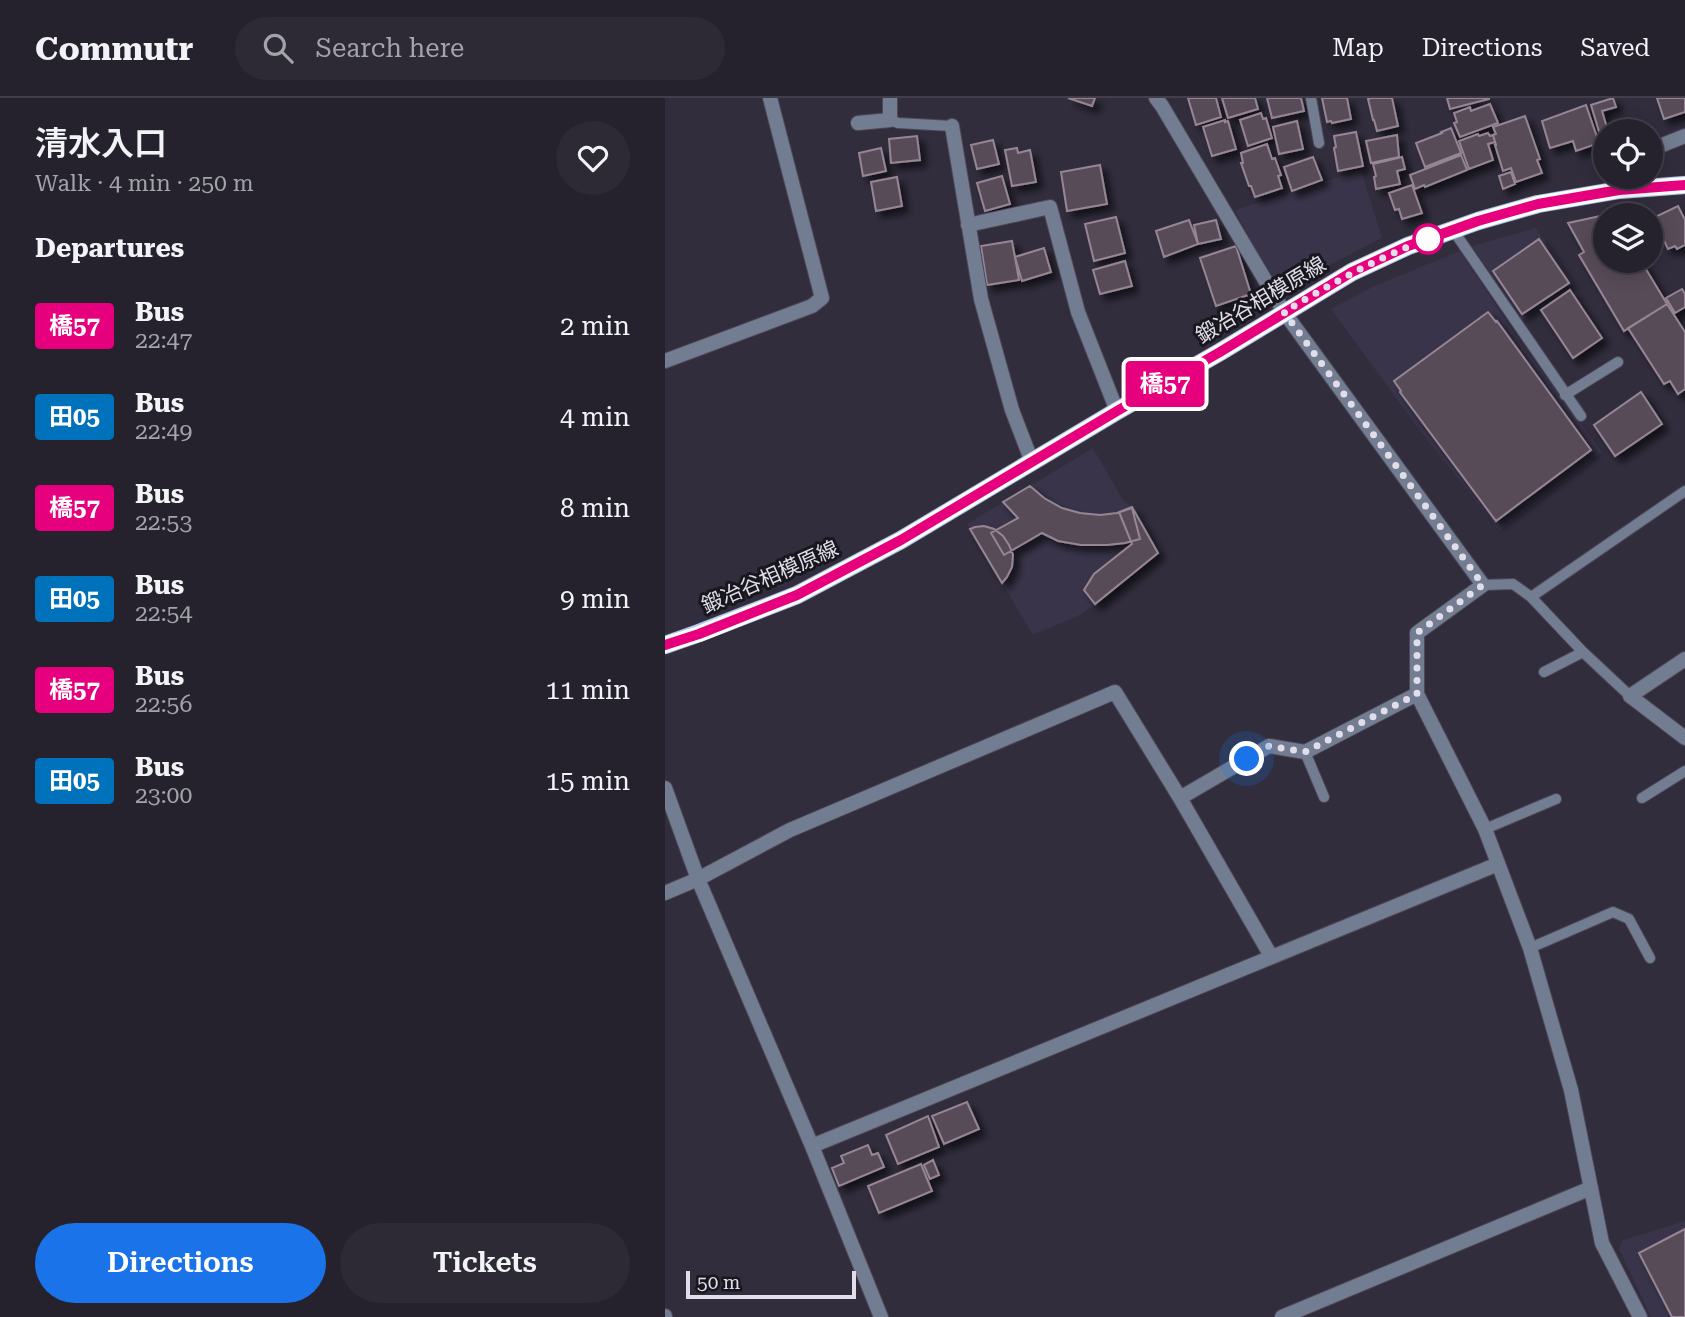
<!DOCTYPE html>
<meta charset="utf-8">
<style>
:root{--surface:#25222e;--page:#2d2a36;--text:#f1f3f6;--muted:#a3a4aa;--line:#423f4a;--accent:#1a73e8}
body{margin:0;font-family:"Roboto Serif","Noto Sans JP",serif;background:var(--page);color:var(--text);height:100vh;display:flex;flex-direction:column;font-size:26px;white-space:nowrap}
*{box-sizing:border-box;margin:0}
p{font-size:23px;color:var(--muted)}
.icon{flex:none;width:38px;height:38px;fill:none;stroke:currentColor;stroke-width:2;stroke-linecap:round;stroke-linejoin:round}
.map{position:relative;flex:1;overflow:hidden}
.details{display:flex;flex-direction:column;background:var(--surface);width:665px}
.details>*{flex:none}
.badge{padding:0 14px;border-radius:5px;font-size:24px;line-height:46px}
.tools{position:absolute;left:928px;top:21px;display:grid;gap:14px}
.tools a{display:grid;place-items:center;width:70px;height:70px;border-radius:50%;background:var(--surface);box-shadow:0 4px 18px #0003,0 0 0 2px var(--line);font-size:35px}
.scale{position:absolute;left:21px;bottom:18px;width:170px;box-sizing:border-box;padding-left:7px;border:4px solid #e1dee9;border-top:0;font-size:19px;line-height:24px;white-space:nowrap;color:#e1dee9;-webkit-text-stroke:5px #18171e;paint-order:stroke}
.you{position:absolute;width:35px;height:35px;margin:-18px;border:5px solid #fff;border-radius:50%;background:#1a73e8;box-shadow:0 0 0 10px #1a73e833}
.map>.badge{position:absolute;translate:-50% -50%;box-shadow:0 0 0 4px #fff}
h2{padding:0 35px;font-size:26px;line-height:63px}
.round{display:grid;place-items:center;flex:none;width:74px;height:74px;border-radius:37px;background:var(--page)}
.head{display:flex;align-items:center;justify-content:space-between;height:119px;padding:0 35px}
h1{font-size:33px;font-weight:600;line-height:52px}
.action{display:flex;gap:14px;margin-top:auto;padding:14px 35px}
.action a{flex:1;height:80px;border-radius:42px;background:var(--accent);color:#fff;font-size:28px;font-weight:600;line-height:80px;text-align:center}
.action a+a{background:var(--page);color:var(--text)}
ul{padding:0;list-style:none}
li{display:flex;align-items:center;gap:21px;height:91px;padding:0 35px}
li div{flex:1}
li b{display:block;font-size:26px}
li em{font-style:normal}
li .badge{min-width:77px;font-weight:700;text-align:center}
header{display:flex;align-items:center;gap:42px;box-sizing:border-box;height:98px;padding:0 35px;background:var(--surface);border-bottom:2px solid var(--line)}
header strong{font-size:33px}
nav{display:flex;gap:38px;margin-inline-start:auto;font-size:24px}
.search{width:490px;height:63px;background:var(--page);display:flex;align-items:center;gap:18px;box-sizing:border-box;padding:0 24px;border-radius:38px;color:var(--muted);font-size:26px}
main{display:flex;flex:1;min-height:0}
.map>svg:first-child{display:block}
</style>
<header>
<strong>Commutr</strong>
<div class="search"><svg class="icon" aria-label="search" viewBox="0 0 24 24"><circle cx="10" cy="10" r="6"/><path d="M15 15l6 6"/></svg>Search here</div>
<nav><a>Map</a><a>Directions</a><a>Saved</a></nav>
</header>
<main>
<section class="details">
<div class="head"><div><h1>清水入口</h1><p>Walk · 4 min · 250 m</p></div><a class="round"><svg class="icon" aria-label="heart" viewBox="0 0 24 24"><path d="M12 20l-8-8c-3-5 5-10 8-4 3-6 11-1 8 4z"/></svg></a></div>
<h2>Departures</h2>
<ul>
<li><span class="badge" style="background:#e6007e;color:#fff">橋57</span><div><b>Bus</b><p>22:47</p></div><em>2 min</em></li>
<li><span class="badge" style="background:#0072bc;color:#fff">田05</span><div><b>Bus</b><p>22:49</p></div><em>4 min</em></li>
<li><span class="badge" style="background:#e6007e;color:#fff">橋57</span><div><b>Bus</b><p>22:53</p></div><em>8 min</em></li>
<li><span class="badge" style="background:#0072bc;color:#fff">田05</span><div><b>Bus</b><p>22:54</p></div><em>9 min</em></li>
<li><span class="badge" style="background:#e6007e;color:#fff">橋57</span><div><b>Bus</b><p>22:56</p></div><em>11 min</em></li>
<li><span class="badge" style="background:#0072bc;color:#fff">田05</span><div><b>Bus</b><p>23:00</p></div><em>15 min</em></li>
</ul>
<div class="action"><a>Directions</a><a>Tickets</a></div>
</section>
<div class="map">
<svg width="1020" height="1219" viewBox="0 0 1020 1219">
<defs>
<filter id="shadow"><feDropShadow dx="6" dy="6" stdDeviation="3.5" flood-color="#0009"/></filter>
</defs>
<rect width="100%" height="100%" fill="#312d3d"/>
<path fill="#39344a" d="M696,72l21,68 -105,54 -42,-82z
M871,130l38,56 -52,36 -50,-74z
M795,153l58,88 84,113 -103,79 -81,-103 -87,-119 43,-23z
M428,350l30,52 9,7 26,46 -76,61 -49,21 -66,-111z
M1020,1123v96h-34l-32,-68 4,-9z"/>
<path fill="#594b58" stroke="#968695" stroke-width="2" filter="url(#shadow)" d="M403,0h27l-3,8z
M523,0h28l5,19 -25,8z
M557,0h33l3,11 -30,9z
M602,0h34l3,13 -32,7z
M657,0h25l4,21 -19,4 -1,-2 -4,1z
M706,0h21l6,28 -21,5 -3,-11h-1l-5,-21z
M782,0h42v1l-39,10z
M948,0l3,9 -14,4 6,20h-3v6l-4,1 -10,-33z
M992,0h28v14l-21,7z
M825,6l8,19 -38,14 -6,-14 3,-1 -3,-9 16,-6 1,4z
M921,7l13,38 -23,8 -3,-10 -23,7 -8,-27z
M596,15l2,6 3,-1 6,20 -24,8 -8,-26z
M860,18l15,43 -3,1 5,13 -26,9 -5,-14 -8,3 -8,-26h1l-3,-10 3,-1 -3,-7z
M560,22v2l3,-1 8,28 -24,7 -9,-29z
M632,23l6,28 -24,5 -6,-27z
M786,30l10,25 -36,14 -9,-24 26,-10 -1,-1z
M691,34l7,34 -25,5 -4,-23 2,-1 -2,-11z
M823,35l2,3 3,-1 2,7 -7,2 5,16 -24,9 -10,-28 19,-7 1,2z
M732,37l2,22 -28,6 -5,-22z
M252,38l3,24 -29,3 -2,-24z
M328,42l6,24 -22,5 -6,-24z
M602,46l5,15 3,-1 6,17 -3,1 4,12 -27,9 -4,-11h-2l-8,-23h2l-2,-10z
M216,50l5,23 -23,5 -4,-23z
M352,50l1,5 12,-3 6,32 -24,4 -7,-36z
M796,57l6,15 -42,17 -1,-2 -9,4 -5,-14z
M648,59l9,23 -30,11 -8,-24z
M737,59l3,12 -8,2 3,13 -24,5 -2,-12 2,-1 -3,-12z
M435,67l7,39 -40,7 -6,-39z
M846,74l4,12 -12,5 -4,-13z
M337,78l8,28 -25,7 -8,-28z
M232,79l5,29 -26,5 -5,-29z
M747,87l10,28 -20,6 -3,-10 -4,1 -6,-17z
M1013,108l7,14v25l-8,4 -2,-3 -7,3 -15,-31z
M940,117v46h36l26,43 -43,27 -45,-76 5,-3 -16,-29z
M451,119l9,36 -31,8 -9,-37z
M524,122l9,24 -34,13 -8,-26z
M551,122l5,19 -23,5 -4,-19z
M874,141l30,44 -47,31 -29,-43z
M347,143l7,39 -32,5 -6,-39z
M571,148l15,48 -35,12 -16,-48z
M379,150l7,24 -29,9 -7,-24z
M460,163l7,25 -32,8 -7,-24z
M1017,191l3,5v13l-10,6 -9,-15z
M905,192l32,48 -29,20 -32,-48z
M1002,206l18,28v57l-7,5 -8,-13 -6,3 -36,-56z
M823,214l8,10 1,-1 94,129 -95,71 -96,-129 1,-1 -7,-10z
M976,294l21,32 -47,32 -21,-31z
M365,388l14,12 18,10 18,5 20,2 17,-2 15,-5 8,31 -15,4 -18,2h-26l-23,-4 -16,-8 -38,22 -13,-22 27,-15 -15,-16z
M467,409l26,46 -63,51 -11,-14 10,-16 38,-30 -13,-32z
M319,428l10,3 9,7 6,9 4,10 -1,12 -5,10 -5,6 -32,-54 5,-2z
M302,1004l12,27 -35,15 -12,-28z
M263,1018l11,31 -41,17 -12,-29z
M203,1047l4,10 6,-2 6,14 -45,19 -7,-18 12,-5 -3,-7z
M268,1062l6,15 -9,4 -6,-14z
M256,1066l11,27 -53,22 -11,-27z
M1020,1131v88h-13l-33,-64z"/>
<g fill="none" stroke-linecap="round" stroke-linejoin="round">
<g stroke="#4d4959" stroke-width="12">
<path id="lane" d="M646,0l8,45
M225,22l8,3 54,3
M788,132l128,186
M900,297l53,-33
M818,487l30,-1 18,13 52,55 47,44
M866,499l154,-106
M879,574l39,-20
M640,654l19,45
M977,700l43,-27
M820,731l71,-30
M865,850l83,-36 16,7 21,39"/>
</g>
<g stroke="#4d4959" stroke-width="16">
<path id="street" d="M491,0l6,8 122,206 199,273 -66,48v61l68,135 45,119 41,142 31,153 38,74
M193,25l32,-3v-22
M287,28l29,173 31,111 20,52
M985,52l35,-14
M954,92l7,-13
M303,127l82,-18 28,105 39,99
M0,263l147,-55 10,-8 -52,-200
M1020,561l-55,37 55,42
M0,690l33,91 114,267 69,171
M515,700l89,-52 36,6 112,-58
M0,795l33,-14 92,-49 325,-138 65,106 91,158
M147,1048l686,-282
M0,1218v1
M617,1219l309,-129"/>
</g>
<g stroke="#4d4959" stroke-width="19">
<path id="primary" d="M0,547l34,-12 98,-38 104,-55 216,-129 103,-59 132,-80 56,-26 70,-25 60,-17 81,-14 66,-5"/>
</g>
<use href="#lane" stroke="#737d91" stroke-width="10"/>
<use href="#street" stroke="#737d91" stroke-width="14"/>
<use href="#primary" stroke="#b6cbf3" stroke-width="18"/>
</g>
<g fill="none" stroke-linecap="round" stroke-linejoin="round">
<g stroke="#fff" stroke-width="16">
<path id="line" d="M0,547l34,-11 98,-39 104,-55 216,-129 103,-59 132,-80 56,-26 70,-25 60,-17 81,-14 66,-5"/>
</g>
<use href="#line" stroke="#e6007e" stroke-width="10"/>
<path stroke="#e1dee9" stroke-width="7" stroke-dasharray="0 12.6" d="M582,661l22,-13 36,6 112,-58v-61l66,-48 -199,-273c47,-28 94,-55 147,-74l-3,1"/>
</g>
<circle fill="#fff" stroke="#e6007e" stroke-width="3.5" cx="763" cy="141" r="14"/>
<g text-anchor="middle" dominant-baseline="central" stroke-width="6" stroke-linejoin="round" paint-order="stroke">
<g font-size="21" fill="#e1dee9" stroke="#18171e">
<text transform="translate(596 202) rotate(-31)">鍛冶谷相模原線</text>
<text transform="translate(105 479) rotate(-24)">鍛冶谷相模原線</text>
</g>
</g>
</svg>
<div class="tools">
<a><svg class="icon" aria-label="locate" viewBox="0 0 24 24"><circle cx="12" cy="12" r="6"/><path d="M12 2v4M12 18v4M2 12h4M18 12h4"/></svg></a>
<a><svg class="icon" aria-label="layers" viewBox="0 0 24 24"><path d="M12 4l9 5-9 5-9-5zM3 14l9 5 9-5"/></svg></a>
</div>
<div class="scale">50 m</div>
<div class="you" style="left:582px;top:661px"></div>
<b class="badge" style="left:500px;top:286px;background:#e6007e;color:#fff">橋57</b>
</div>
</main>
